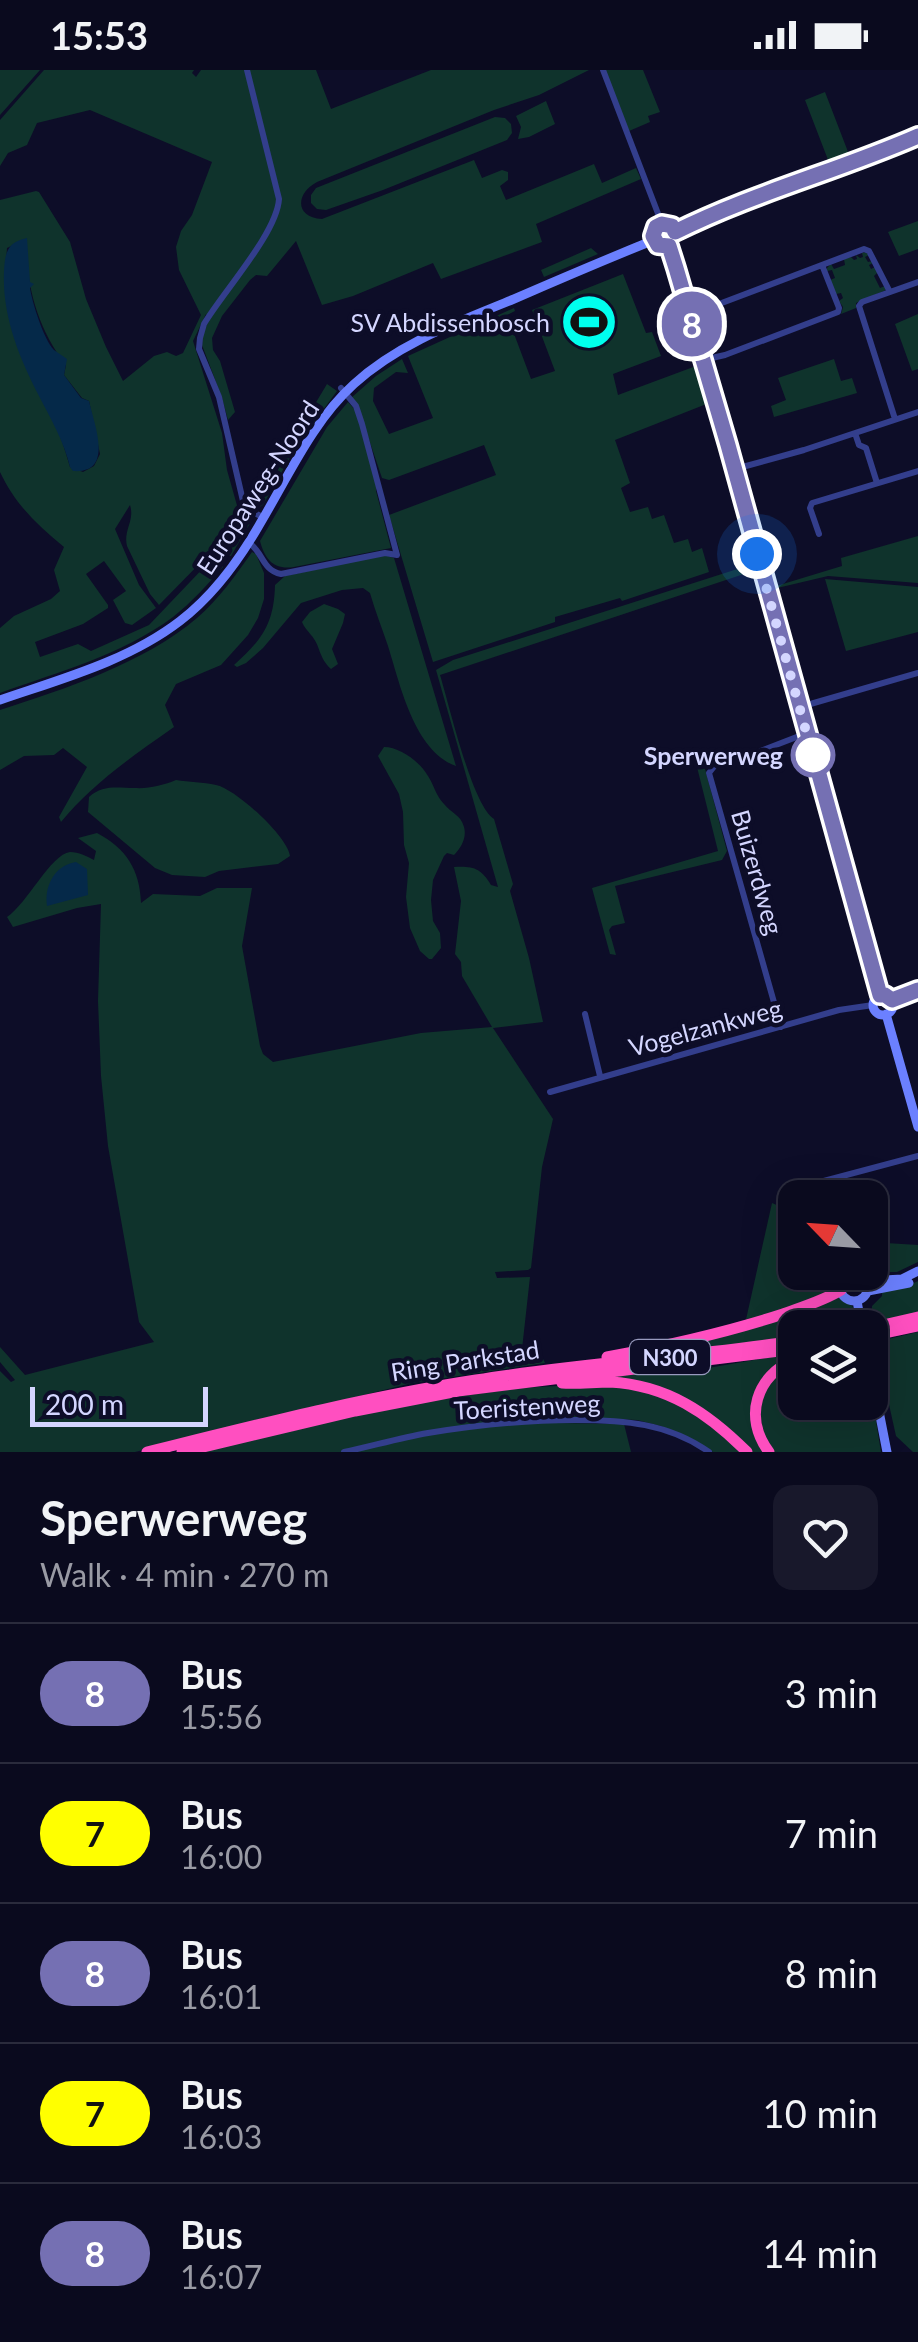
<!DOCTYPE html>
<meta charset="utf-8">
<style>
:root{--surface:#0a0a1e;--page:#18182b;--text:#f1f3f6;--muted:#999aa4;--line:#2a2b3c}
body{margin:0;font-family:Lato,sans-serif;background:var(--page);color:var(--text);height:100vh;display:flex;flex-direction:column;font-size:38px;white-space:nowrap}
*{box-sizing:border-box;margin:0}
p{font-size:32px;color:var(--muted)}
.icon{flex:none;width:55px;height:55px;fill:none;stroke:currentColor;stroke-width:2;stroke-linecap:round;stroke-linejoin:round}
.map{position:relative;height:1382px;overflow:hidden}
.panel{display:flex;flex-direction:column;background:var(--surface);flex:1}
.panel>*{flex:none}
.badge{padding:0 20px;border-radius:32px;font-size:35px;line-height:65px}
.needle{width:65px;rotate:295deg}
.fabs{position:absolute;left:778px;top:1110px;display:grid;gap:20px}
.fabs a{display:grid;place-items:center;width:110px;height:110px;border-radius:20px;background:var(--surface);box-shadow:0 10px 40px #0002,0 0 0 2px var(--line);font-size:50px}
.scale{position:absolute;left:30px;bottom:25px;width:178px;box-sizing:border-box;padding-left:10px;border:5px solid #d4d6ff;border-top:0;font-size:28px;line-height:35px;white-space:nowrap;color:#d4d6ff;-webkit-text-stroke:8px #0d0d28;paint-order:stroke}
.you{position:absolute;width:50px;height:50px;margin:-25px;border:8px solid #fff;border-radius:50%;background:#1a73e8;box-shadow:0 0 0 15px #1a73e833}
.map>.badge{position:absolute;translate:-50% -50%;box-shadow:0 0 0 5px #fff}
.round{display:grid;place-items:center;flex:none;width:105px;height:105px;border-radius:20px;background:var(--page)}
.summary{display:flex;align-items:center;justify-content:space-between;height:170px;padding:0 40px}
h1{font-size:48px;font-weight:700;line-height:75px}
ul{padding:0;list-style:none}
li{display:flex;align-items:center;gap:30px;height:140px;padding:0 40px;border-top:2px solid var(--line)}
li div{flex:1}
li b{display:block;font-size:38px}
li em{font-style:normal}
li .badge{min-width:110px;font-weight:700;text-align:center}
.status{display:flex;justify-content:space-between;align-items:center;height:70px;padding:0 50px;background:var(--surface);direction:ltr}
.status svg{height:28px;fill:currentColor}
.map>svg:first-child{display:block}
</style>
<div class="status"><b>15:53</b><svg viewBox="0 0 49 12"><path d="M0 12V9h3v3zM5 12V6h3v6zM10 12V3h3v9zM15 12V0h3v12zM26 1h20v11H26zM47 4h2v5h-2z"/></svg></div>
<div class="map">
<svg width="918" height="1382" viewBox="0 0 918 1382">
<rect width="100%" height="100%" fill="#0d0d28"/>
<path fill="#0f332c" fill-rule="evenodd" d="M0,0h40l-40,45z
M44,0h150l-2,3 4,4 5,-7h115l15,39 100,-39h158l-50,25 -45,15 -177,72c-21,11 -23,35 5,37l152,-59 8,18 20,-8 6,2v8l-8,6 6,14 88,-36 8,19 34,-15 5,11 -105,45 6,18 -101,37 -8,-16 -80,33 -31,9 -26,-64 -29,35 -11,-1 -6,5 -28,36 -10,22 1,12 7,11 15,51 -7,8 -6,-22 -20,-53 1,-12 6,-13 -3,-6 -13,27 29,92 5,37 11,39 14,11 -21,36 -15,-3 -8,2 -49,50 -9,-11 -23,-48c-4,-16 8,-25 3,-41l-15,24 24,56 17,23 -24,17 -7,-2 -12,-23 13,-9 -22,-30 -18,13 22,31v3l-25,16 -48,18 5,15 38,-13 13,7 58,-26 61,-64 6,-1 7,7c-16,18 -31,35 -50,50 -51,38 -115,55 -173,76v-65l14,-12 37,-17 9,-8 -6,-21 10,-23c-27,-22 -49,-43 -64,-75v-272l36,-9 3,1 31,50 16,57 20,48 17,34 31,-25 13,-4 9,4 7,-3 18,-38 -22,-45 -3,-23 5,-16 11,-16 20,-53 -122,-52 -53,13 -10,22 -19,8 -8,13v-46zM26,169c0,46 11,89 40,126l-2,10 18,23 7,3 11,53 -6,12 -11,6 -13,-5c-20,-79 -70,-128 -63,-219z
M604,0h39l17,42 -12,4 2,6 -21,9z
M825,22l25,65 -20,8 -25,-65z
M546,31l9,23 -26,13 -11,2 3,-12 -5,-11z
M495,47l10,1 6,6 1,9 -5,7 -124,50 -57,20 -9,-1 -6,-6v-8l5,-7z
M918,151v28l-19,7 -11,-24z
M591,178l7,6 -54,23 -3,-7z
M866,182l3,3 -4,2 3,5 4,-1 1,2 -4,2 2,4 4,-2 3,5 -4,4 6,12 5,-2 1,4 -30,13v5l-15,6 2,-7 -4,-6 4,-3 -2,-5 -5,1 -6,-14 5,-2 -3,-8 -5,1v-3l4,-4 3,5 11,-4 -1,-6 7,-2 3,3 3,-1 -1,-4 4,3 3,-1 -1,-4z
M623,204l23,59 6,-1 9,24 -48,18 5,21 78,-29 13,37 -94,37 15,43 -9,5 9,24 18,-5 4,12 12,-4 10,28 14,-4 4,13 10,-4 7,24 -87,29 -2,-3 -65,19v5l-122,40 -44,-147 107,-40 -12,-30 -95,35 -7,-2 -24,-71 -7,-9 25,-22 26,-17 6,14 -12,-1 -22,16 -1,13 16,33 44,-16 -25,-62 106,-48 1,3 -8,4 24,64 24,-8 -23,-61z
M918,244v55l-6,2 -17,-47z
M834,289l7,22 11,-3 5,15 -83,24 -3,-11 15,-6 -8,-22z
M327,314l10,7 -41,56 -33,58 -6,4 37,-70z
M348,332l8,9 21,71 -1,9 15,57 -97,19c-20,3 -29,-7 -34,-26l67,-114z
M918,466v47l-90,-7 -55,13v-2l69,-21 -1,-8z
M252,482l4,2 8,19v26l-6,19 -10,17 -27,30 -45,19 -11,21 9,22c-41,29 -81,56 -113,95l-2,-5 28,-50 -24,-19 -9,7 -30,1 -24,14v-60c65,-21 144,-47 197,-92 22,-19 38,-42 55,-66z
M384,485l10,3 62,208c-42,-15 -56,-82 -68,-120 -6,-18 -13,-35 -18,-53l-7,-5 -21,2 -41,13 -38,45 -17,15 -9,4 -3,-2c28,-25 40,-41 41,-80l10,-9z
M753,494l1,5 -10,5 -304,101c9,29 32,130 54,144l19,65 -3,7 19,67 14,64 -50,6 60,91 -11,48 -11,101 -3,2 -33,2 2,6 33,-1 -8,72 18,3 5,11 -133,20 -277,69h-135v-81l11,11 4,-2 -15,-18v-15l25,28 129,-33 -15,-20 -31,-176 -7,-70 -3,-75 3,-97 -24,4 -64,19 -6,-10c20,-13 44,-63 63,-65 9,0 16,4 24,8l2,-9 -18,-13 19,-5c29,15 43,37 44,70l12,-9 47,2 17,-8h35l-10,58 18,100 3,8 10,8 148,-29 71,-6 -30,-51 -1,-14 -6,-8 6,-53 -7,-34c19,-1 27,1 37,18l7,2 -62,-217 17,-10z
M825,509l93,8v45l-72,19z
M324,534l14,5 7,5 -2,9 -11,26 6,15 -7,5c-13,-12 -10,-23 -20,-34 -4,-5 -7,-8 -9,-13l8,-10z
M384,677c16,0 36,15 44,29 6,9 8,20 16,28 7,9 17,11 20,23 3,11 -3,21 -10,28l-7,-2 -3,3 -11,24 -2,20 2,21 7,12 1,15 -9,11h-3l-9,-8 -10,-23 -4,-31 3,-34 -5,-18 -1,-33 -4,-18 -21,-38z
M747,678l2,3 -45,14 23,86 -5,9 -107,26 10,37 -13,3 -3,4 7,25 -6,-1 -18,-66 126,-37 -22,-88z
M176,710c13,2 27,2 40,5 20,4 72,52 74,71l-12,8 -59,7 -14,6 -33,-2 -17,-7 -67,-56 1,-15c14,-13 29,-9 46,-9 13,1 29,-3 41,-8z
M772,1133l23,10v59l44,1 1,5 -6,13 -89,33z
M870,1172l48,3v17l-21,10h-16l-7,8 -13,-7 9,-1z
M918,1211v33l-47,8 1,-16 10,-10v-6l28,-5z
M840,1225l13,12 4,17 -10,3 -52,1v9l-146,19z
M918,1262v120h-5l-17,-16 -20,-90 8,-6z
M795,1283l-38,38 9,61h-17l-80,-60 -98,-10 98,-13 39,-1z
M795,1291v41h75v-18l11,68h-110l-10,-16 -1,-40 24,-30z
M593,1314l20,1 60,13 71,54h-31l-17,-11 -35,-15 -24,-6 -19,-1 -61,4 67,1 7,28h-434l208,-48 115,-16z"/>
<path fill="#052949" d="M27,168l3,44 4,2 -4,4c2,14 14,52 24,62 4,3 9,6 13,9l-3,16 17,23 8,3c5,23 26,73 -16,70l-3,-4c-6,-25 -19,-48 -31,-71 -20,-39 -37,-80 -35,-125 1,-18 3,-29 23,-33z
M76,792l11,7 1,26 -41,11c-3,-20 8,-41 29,-44z"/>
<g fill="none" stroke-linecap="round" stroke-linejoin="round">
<path stroke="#333e8c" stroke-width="6" d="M247,0l32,129c-2,34 -56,93 -75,125l-4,14 -1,11 20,48 24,104 10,11 11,6
M603,0l59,154
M690,245l174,-66 5,2 21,41
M703,290l22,-5 113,-43 1,-4 -17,-43
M895,349l-36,-113 3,-4 56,-20
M855,363l4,12 7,3 11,35
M735,399l69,-19 114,-38
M819,464l-9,-26 2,-5 106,-32
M249,473c14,9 13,27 32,31l104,-21 12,2 -35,-131 -6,-18 -15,-18
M800,637l118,-34
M585,944l15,62
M781,957l-72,-254 7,-9 34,-9 57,-22
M550,1022l289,-82 34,-5
M805,1116l113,-30
M344,1382c28,-6 56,-14 84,-19 49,-8 98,-13 147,-13 49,0 93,3 134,32"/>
<path stroke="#6b80ff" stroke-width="9" d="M675,162c77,-40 164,-61 243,-96
M654,170v-10l5,-5 10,-1 6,8
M669,176l66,223 145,526
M0,630c61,-21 128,-39 180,-79 34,-26 60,-62 81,-99 28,-47 52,-101 93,-138 45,-41 104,-62 160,-85 46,-20 93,-40 140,-59
M873 935a10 10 0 1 1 20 0a10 10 0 1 1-20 0Z
M892,930l26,-10
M886,944l32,113
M840 1217a14 14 0 1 1 28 0a14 14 0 1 1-28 0Z
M867,1211l35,-2 16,-8
M868,1221l41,-8
M857,1231l5,27
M870,1295l17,87"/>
<path stroke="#ff4fc0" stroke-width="11" d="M870,1258l48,-11
M870,1266l48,-10
M607,1287c59,-11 118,-24 176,-43 19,-7 40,-13 58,-24
M562,1313c16,1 32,-1 48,-1 57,3 98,31 137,70
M147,1382c109,-27 218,-55 329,-72 106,-17 213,-23 319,-39
M182,1382l173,-41 103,-20 337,-42
M769,1382c-26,-35 -13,-76 26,-93"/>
</g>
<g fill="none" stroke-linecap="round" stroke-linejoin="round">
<g stroke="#fff" stroke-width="22">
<path id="line" d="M918,66c-80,35 -165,57 -243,96l-3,-6 -10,-2 -6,3 -3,9 5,9 11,1 7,22 52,177 152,550h5l7,5 26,-10"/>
</g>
<use href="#line" stroke="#7570b3" stroke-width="15"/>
<path stroke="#d4d6ff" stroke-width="10" stroke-dasharray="0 18" d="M757,484l60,217 -4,-16"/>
</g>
<defs>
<g id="stadium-disc" transform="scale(2.875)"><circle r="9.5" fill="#0fe" stroke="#0d0d28"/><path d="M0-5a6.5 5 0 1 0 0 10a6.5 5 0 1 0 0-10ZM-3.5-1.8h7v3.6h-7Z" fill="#111"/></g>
</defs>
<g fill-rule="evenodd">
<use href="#stadium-disc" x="589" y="252"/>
</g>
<circle fill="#fff" stroke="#7570b3" stroke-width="5" cx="813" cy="685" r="20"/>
<g text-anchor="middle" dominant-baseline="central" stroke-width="9" stroke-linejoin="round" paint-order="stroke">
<rect fill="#0d0d28" stroke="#989abe" stroke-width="2.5" x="630" y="1270" width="80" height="34" rx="8"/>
<g font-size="22" font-weight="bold" fill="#d4d6ff">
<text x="670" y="1287">N300</text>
</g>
<g font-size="25" fill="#d4d6ff" stroke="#0d0d28" text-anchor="end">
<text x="550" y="252">SV Abdissenbosch</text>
</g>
<g font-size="25" fill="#d4d6ff" stroke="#0d0d28">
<text transform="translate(257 417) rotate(-57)">Europaweg-Noord</text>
<text transform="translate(758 802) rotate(74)">Buizerdweg</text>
<text transform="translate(705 957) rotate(-15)">Vogelzankweg</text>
<text transform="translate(465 1290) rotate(-9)">Ring Parkstad</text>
<text transform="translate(527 1336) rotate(-3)">Toeristenweg</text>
</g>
<g font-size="25" font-weight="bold" fill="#d4d6ff" stroke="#0d0d28" text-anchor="end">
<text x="783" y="685">Sperwerweg</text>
</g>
</g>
</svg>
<div class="fabs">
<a><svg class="needle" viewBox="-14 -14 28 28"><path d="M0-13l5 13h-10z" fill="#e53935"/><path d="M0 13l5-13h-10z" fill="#999aa4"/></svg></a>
<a><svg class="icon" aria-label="layers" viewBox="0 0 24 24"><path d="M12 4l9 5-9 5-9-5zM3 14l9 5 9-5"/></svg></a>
</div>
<div class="scale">200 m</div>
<div class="you" style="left:757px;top:484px"></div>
<b class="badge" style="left:692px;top:254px;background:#7570b3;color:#fff">8</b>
</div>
<section class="panel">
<div class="summary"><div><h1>Sperwerweg</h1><p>Walk · 4 min · 270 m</p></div><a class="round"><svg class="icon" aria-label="heart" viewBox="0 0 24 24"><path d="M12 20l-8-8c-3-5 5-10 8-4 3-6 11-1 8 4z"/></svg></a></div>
<ul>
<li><span class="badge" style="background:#7570b3;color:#fff">8</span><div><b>Bus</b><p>15:56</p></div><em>3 min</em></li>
<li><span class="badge" style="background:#ff0;color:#111">7</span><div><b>Bus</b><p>16:00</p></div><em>7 min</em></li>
<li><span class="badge" style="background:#7570b3;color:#fff">8</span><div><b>Bus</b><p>16:01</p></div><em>8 min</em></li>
<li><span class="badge" style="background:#ff0;color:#111">7</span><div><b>Bus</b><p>16:03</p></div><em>10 min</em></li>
<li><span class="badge" style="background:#7570b3;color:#fff">8</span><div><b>Bus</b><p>16:07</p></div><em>14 min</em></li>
</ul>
</section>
